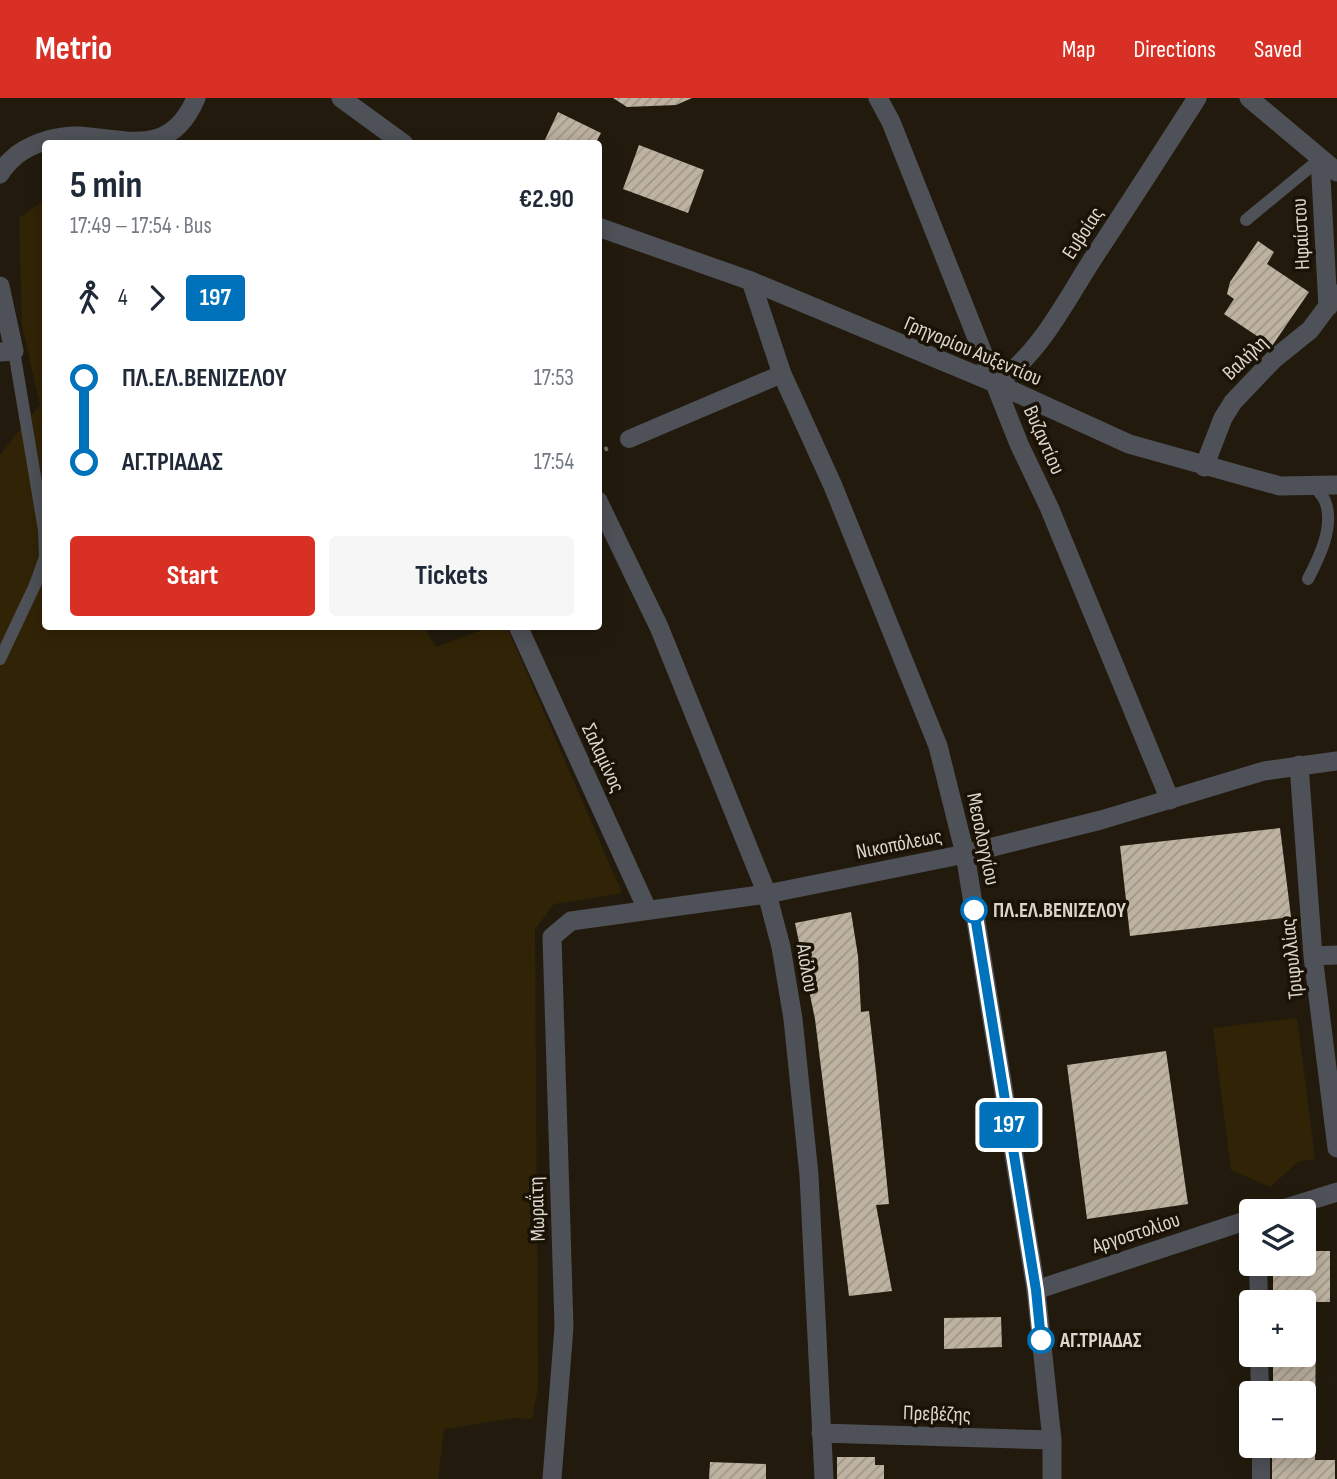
<!DOCTYPE html>
<meta charset="utf-8">
<style>
:root{--surface:#fff;--page:#f6f6f7;--text:#1f2937;--muted:#747a83;--accent:#d93025}
body{margin:0;font-family:"Sofia Sans Condensed",sans-serif;background:var(--page);color:var(--text);height:100vh;display:flex;flex-direction:column;font-size:26px;white-space:nowrap}
*{box-sizing:border-box;margin:0}
p{font-size:23px;color:var(--muted)}
.icon{flex:none;width:38px;height:38px;fill:none;stroke:currentColor;stroke-width:2;stroke-linecap:round;stroke-linejoin:round}
.map{position:relative;flex:1;overflow:hidden}
.drawer{position:absolute;left:42px;top:42px;width:560px;height:490px;display:flex;flex-direction:column;background:var(--surface);border-radius:7px;box-shadow:0 4px 18px #0003}
.drawer>*{flex:none}
.badge{padding:0 14px;border-radius:5px;font-size:24px;line-height:46px}
.fabs{position:absolute;left:1239px;top:1101px;display:grid;gap:14px}
.fabs a{display:grid;place-items:center;width:77px;height:77px;border-radius:7px;background:var(--surface);box-shadow:0 4px 18px #0003;font-size:35px}
.map>.badge{position:absolute;translate:-50% -50%;box-shadow:0 0 0 4px #fff}
.legs{display:flex;align-items:center;gap:10px;height:77px;padding:0 28px;font-size:23px}
.legs p{margin-inline-start:auto}
.overview{display:flex;align-items:center;justify-content:space-between;height:119px;padding:0 28px}
h1{font-size:38px;font-weight:700;line-height:52px}
.primary-button{display:flex;gap:14px;margin-top:auto;padding:14px 28px}
.primary-button a{flex:1;height:80px;border-radius:7px;background:var(--accent);color:#fff;font-size:28px;font-weight:700;line-height:80px;text-align:center}
.primary-button a+a{background:var(--page);color:var(--text)}
ul{padding:0 28px;list-style:none}
li{display:flex;align-items:center;gap:24px;height:84px;font-size:26px}
li i{display:grid;place-items:center;width:10px;height:100%;margin:0 9px;background:currentColor}
li i::after{content:'';width:18px;height:18px;margin:-9px;border:5px solid;border-radius:50%;background:var(--surface)}
li p{margin-inline-start:auto}
li:first-child i{background:linear-gradient(#0000 50%,currentColor 0)}
li:last-child i{background:linear-gradient(currentColor 50%,#0000 0)}
header{display:flex;align-items:center;gap:42px;box-sizing:border-box;height:98px;padding:0 35px;background:var(--accent);color:#fff}
header strong{font-size:33px}
nav{display:flex;gap:38px;margin-inline-start:auto;font-size:24px}
.map>svg:first-child{display:block}
</style>
<header>
<strong>Metrio</strong>
<nav><a>Map</a><a>Directions</a><a>Saved</a></nav>
</header>
<div class="map">
<svg width="1337" height="1381" viewBox="0 0 1337 1381">
<defs>
<pattern id="building-hatch" width="6" height="6" patternUnits="userSpaceOnUse" patternTransform="scale(1.75)"><rect width="6" height="6" fill="#beb2a1"/><path d="M-1 1l2-2M0 6l6-6M5 7l2-2" fill="none" stroke="#9f9688"/></pattern>
</defs>
<rect width="100%" height="100%" fill="#221b0d"/>
<path fill="#312306" d="M45,101l1,427 378,1 12,20 54,-20h17l115,266 -68,11 -19,25 3,459 -6,31 -19,-1 -69,11 -6,50h-438v-1024l40,-50 -18,-79 -3,-108z
M1297,920l18,141 -16,2 -29,26 -39,-17 -18,-142z"/>
<path fill="url(#building-hatch)" d="M613,0h79l-16,7 -49,2z
M558,14l43,21 -6,11h-52z
M639,47l65,25 -16,43 -65,-24z
M1258,143l16,11 -7,12 42,28 -37,54 -48,-32 10,-15 -7,-5 3,-12z
M1280,730l11,89 -161,19 -10,-90z
M851,814l7,44 3,56 8,-1 7,61 13,132 -13,1 16,86 -43,5 -34,-277 -20,-96z
M1166,953l22,153 -101,15 -20,-154z
M1304,1153h26v51h-14l-1,158h20v19h-63v-33h32v-53h-31v-39h31v-52h-31v-38h31z
M1001,1219l1,30 -58,2v-31z
M837,1359h38v8h9v14h-47z
M710,1364l56,2v15h-57z"/>
<g fill="none" stroke-linecap="round" stroke-linejoin="round">
<path stroke="#787267" stroke-width="4.5" stroke-dasharray="3.5 3.5" stroke-linecap="butt" d="M598,354l13,-5"/>
<path stroke="#4f5158" stroke-width="12" d="M1246,122l74,-61
M1308,481c11,-21 27,-53 17,-78 -2,-5 -7,-10 -10,-14
M0,561l35,-74 10,-28 -1,-27 -30,-179"/>
<path stroke="#4f5158" stroke-width="18" d="M629,341l153,-65
M1258,1166l1,38
M1259,1256l1,39
M1261,1348v33"/>
<path stroke="#4f5158" stroke-width="19" d="M878,0l13,24 128,322 30,63 121,293
M1249,0l88,74
M1320,61l8,148
M0,76c5,-9 10,-13 18,-20 17,-12 41,-19 62,-18 49,4 91,21 116,-38
M751,183l244,102 134,61 151,42 57,-1
M0,188l14,65 -14,1
M995,285c44,-26 72,-85 99,-126 35,-53 69,-106 103,-159
M1204,369l19,-49 10,-16 41,-43 36,-29 27,-36
M598,403l61,126 108,267 14,53 12,72 16,156 15,304
M518,528l129,283
M1299,667l14,191 24,192
M1313,858l24,-1
M1276,1113l61,-19
M1036,1192l215,-71
M821,1335l231,7
M552,1381l12,-152 -12,-390 19,-16 196,-27 198,-40 136,-34 163,-49 73,-10"/>
<path stroke="#4f5158" stroke-width="19" d="M341,0l63,46
M598,129l153,54 31,93 51,112 105,260 27,108 71,436 16,150v39"/>
</g>
<g fill="none" stroke-linecap="round" stroke-linejoin="round">
<g stroke="#fff" stroke-width="16">
<path id="line-1" d="M974,812l62,380 5,50"/>
</g>
<use href="#line-1" stroke="#0072bc" stroke-width="10"/>
</g>
<g fill="#fff" stroke="#0072bc" stroke-width="3.5">
<circle cx="974" cy="812" r="12"/>
<circle cx="1041" cy="1242" r="12"/>
</g>
<g text-anchor="middle" dominant-baseline="central" stroke-width="7" stroke-linejoin="round" paint-order="stroke">
<g font-size="21" fill="#dbd6cd" stroke="#191205">
<text transform="translate(1083 135) rotate(-57)">Ευβοίας</text>
<text transform="translate(1301 136) rotate(-93)">Ηφαίστου</text>
<text transform="translate(973 253) rotate(23)">Γρηγορίου Αυξεντίου</text>
<text transform="translate(1245 260) rotate(-44)">Βαλήλη</text>
<text transform="translate(1044 342) rotate(66)">Βυζαντίου</text>
<text transform="translate(603 660) rotate(65)">Σαλαμίνος</text>
<text transform="translate(983 741) rotate(78)">Μεσολογγίου</text>
<text transform="translate(899 746) rotate(-11)">Νικοπόλεως</text>
<text transform="translate(1292 861) rotate(-96)">Τριφυλλίας</text>
<text transform="translate(807 870) rotate(80)">Αιόλου</text>
<text transform="translate(537 1111) rotate(-92)">Μωραΐτη</text>
<text transform="translate(1136 1135) rotate(-18)">Αργοστολίου</text>
<text transform="translate(937 1316) rotate(2)">Πρεβέζης</text>
</g>
<g font-size="21" font-weight="bold" fill="#dbd6cd" stroke="#191205" text-anchor="start">
<text x="993" y="812">ΠΛ.ΕΛ.ΒΕΝΙΖΕΛΟΥ</text>
<text x="1060" y="1242">ΑΓ.ΤΡΙΑΔΑΣ</text>
</g>
</g>
</svg>
<div class="fabs">
<a><svg class="icon" aria-label="layers" viewBox="0 0 24 24"><path d="M12 4l9 5-9 5-9-5zM3 14l9 5 9-5"/></svg></a>
<a>+</a>
<a>−</a>
</div>
<b class="badge" style="left:1009px;top:1027px;background:#0072bc;color:#fff">197</b>
<section class="drawer">
<div class="overview"><div><h1>5 min</h1><p>17:49 – 17:54 · Bus</p></div><b>€2.90</b></div>
<div class="legs"><svg class="icon" aria-label="walk" viewBox="0 0 24 24"><circle cx="13" cy="4" r="2"/><path d="M13 8l-2 6 4 7M11 14l-3 7M7 12l3-4h3l4 4"/></svg>4<svg class="icon" aria-label="forward" viewBox="0 0 24 24"><path d="M9 5l7 7-7 7"/></svg><b class="badge" style="background:#0072bc;color:#fff">197</b></div>
<ul>
<li><i style="color:#0072bc"></i><b>ΠΛ.ΕΛ.ΒΕΝΙΖΕΛΟΥ</b><p>17:53</p></li>
<li><i style="color:#0072bc"></i><b>ΑΓ.ΤΡΙΑΔΑΣ</b><p>17:54</p></li>
</ul>
<div class="primary-button"><a>Start</a><a>Tickets</a></div>
</section>
</div>
